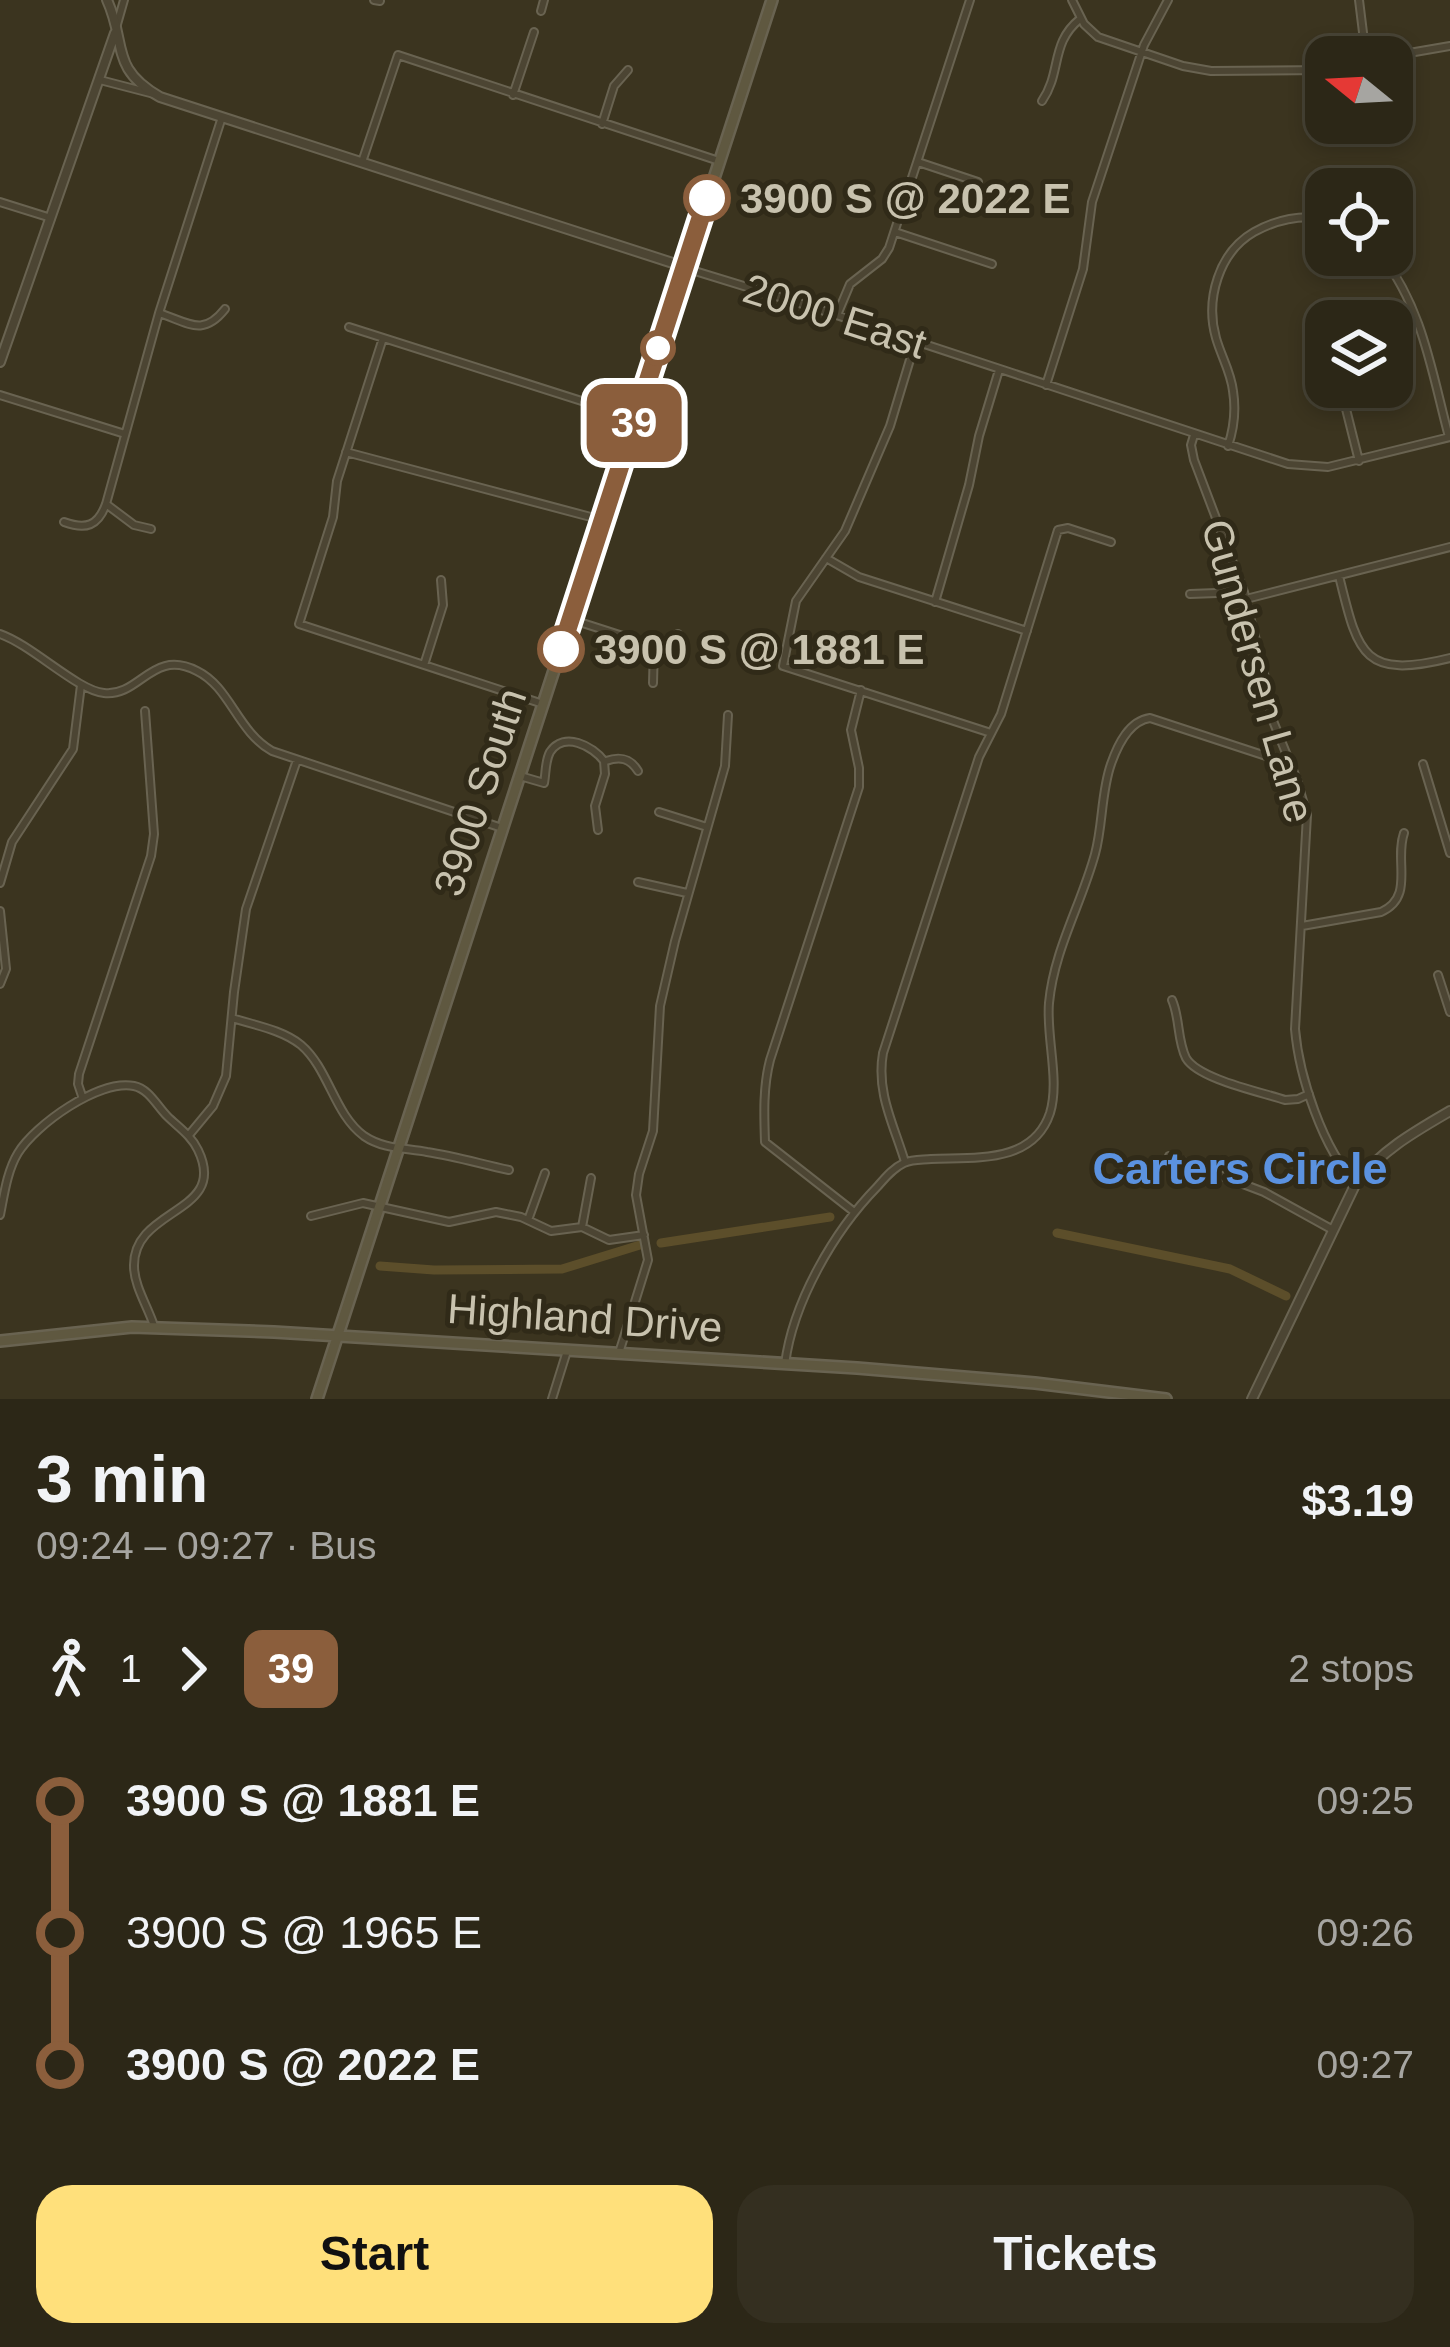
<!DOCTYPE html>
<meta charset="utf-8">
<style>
:root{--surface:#2c2717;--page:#342f20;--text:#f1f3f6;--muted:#a6a5a1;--line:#484436;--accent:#ffe07b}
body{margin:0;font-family:Arial,sans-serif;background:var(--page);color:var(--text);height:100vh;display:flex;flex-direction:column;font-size:45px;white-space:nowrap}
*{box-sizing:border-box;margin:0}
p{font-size:39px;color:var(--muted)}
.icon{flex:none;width:66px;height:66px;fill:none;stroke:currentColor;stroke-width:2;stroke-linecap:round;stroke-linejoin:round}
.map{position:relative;height:1399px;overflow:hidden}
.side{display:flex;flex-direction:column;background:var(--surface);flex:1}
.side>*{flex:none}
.badge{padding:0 24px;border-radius:18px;font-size:42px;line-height:78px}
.needle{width:78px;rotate:288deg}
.tools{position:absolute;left:1305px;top:36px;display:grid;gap:24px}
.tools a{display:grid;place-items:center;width:108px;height:108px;border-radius:24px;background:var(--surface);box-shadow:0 6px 18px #0003,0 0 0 3px var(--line);font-size:60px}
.map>.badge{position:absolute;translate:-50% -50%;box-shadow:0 0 0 6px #fff}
.legs{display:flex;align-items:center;gap:18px;height:132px;padding:0 36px;font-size:39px}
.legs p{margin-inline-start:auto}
.headline{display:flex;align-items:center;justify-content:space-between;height:204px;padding:0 36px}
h1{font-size:66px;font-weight:700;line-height:90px}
.button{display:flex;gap:24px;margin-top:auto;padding:24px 36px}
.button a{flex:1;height:138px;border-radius:36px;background:var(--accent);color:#111;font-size:48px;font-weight:700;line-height:138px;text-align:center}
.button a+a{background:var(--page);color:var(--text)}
ul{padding:0 36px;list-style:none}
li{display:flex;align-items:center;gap:42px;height:132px;font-size:45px}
li i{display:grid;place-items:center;width:18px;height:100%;margin:0 15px;background:currentColor}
li i::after{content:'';width:30px;height:30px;margin:-15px;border:9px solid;border-radius:50%;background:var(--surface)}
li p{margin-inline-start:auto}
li:first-child i{background:linear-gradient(#0000 50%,currentColor 0)}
li:last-child i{background:linear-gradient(currentColor 50%,#0000 0)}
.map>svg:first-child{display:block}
</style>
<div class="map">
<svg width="1450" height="1399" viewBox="0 0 1450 1399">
<rect width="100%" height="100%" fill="#3b341f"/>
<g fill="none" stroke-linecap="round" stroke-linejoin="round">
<path stroke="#5c4e2a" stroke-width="9" d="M1057,1233l173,36 56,27
M661,1243l169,-26
M380,1266l54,4 128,-1 78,-24"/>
<g stroke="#696351" stroke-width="10">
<path id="minor" d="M374,0l6,1
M1072,0l12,24 14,13 85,29 28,5 115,-1
M1359,0l7,57
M541,11l3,-11
M116,28l8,-28
M1386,57l64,-11
M100,80l54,14
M513,95l21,-63
M1042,101c20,-29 8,-58 38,-82
M602,124l12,-38 14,-16
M362,162l36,-107 321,106
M918,162l60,20
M0,202l51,16
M895,232l97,32
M1381,255c42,53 51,119 68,182
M685,268l127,39 476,157 40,3 122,-30
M159,313c30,10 44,24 66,-4
M837,315l13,-31 32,-25 7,-11 81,-248
M349,327l286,91
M383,338l-46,143 -4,36 -34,107 244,80
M915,343l-25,83 -45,105 -49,70 -13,65 208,67
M1046,385l37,-116 9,-67 52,-157 24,-45
M0,395l125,39
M1344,401l15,60
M1194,435l-3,10 3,15 50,132 20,81 7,43 26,64 10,35 -12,214c4,47 28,121 61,154
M1228,446c6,-18 8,-36 5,-55 -2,-19 -12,-35 -17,-53 -11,-39 3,-86 38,-106 22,-12 47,-18 72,-13
M346,452l256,68
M106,504l28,21 17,4
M64,522c22,8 34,4 42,-18l53,-191 63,-196
M826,558l33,19 168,54
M1339,576c19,77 23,104 111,82
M1190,594l54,-2
M1246,599l204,-52
M935,602l34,-117 10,-49 20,-66
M570,619l84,27 24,-12
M0,634c32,11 78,57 104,59 36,4 48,-45 93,-22 33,16 40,60 75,80l230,77
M424,665l19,-60 -2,-25
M653,683l1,-37
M606,761c14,-5 24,-3 32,10
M1423,764l27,89
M520,776l24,7c2,-10 1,-22 6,-31 14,-21 43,-6 54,9
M659,812l48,15
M598,830l-3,-24 10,-32 -1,-13
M638,882l49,11
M0,883l12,-41 61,-93 8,-64
M0,911l6,58 -6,15
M1302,926l79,-14c34,-15 13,-51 23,-79
M1438,975l12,37
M1172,1000c8,18 5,40 14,58 12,21 75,34 99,42l13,-1 11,-5
M232,1018c22,7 51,12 69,27 28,24 33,69 63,91 19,13 41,12 63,16 27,4 54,12 82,18
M82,1096l-4,-12 1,-10 72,-218 3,-22 -9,-123
M189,1135l24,-29 13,-30 8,-84 12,-83 51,-149
M1169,1156l95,36 69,38
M905,1162c-11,-37 -29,-69 -22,-109l96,-296 22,-43 57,-184 10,-2 43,14
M853,1211l-88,-69c-1,-28 -2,-55 5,-82l89,-273v-19l-8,-38 10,-40
M0,1215c4,-20 7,-44 18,-62 17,-28 81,-74 116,-67 15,3 23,20 33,30 11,11 24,19 31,34 31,64 -65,57 -64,116 0,20 14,41 20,60
M311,1216l52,-13 86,19 47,-10 25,5 30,14 31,-4 27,13 35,-5
M528,1220l17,-47
M582,1227l9,-49
M619,1353l29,-93 -12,-65 3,-21 14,-43 7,-125 15,-65 50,-175 3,-51
M785,1364c8,-62 49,-133 92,-177 8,-9 16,-19 27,-24 9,-4 18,-3 27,-4 44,-2 102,5 119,-46 10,-33 -4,-76 -1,-110 5,-53 32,-98 46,-149 8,-29 6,-62 16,-90 7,-20 18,-43 39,-46l119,39 19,3
M552,1399l15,-48"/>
</g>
<g stroke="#696351" stroke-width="12">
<path id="tertiary" d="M107,0c20,43 2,68 53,97l525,170
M0,362l115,-329
M1252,1399l104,-216c26,-33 58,-51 94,-72"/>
</g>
<g stroke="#696351" stroke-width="14">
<path id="secondary" d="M0,1341l132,-14 142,5 583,36 178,15 131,16
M317,1399l455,-1399"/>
</g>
<use href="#minor" stroke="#4c4533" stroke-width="6"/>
<use href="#tertiary" stroke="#4c4533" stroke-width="8"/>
<use href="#secondary" stroke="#5f5840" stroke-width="9"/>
</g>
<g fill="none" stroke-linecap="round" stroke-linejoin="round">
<g stroke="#fff" stroke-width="27">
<path id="line-1" d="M561,649l146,-451"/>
</g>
<use href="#line-1" stroke="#8b5e3c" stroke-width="18"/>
</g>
<g fill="#fff" stroke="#8b5e3c" stroke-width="6">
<circle cx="707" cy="198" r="21"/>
<circle cx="658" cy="348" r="15"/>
<circle cx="561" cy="649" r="21"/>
</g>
<g text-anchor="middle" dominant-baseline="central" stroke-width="10" stroke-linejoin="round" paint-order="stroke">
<g font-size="42" font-weight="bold" fill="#c8c2ae" stroke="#302a18" text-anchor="start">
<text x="740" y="198">3900 S @ 2022 E</text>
<text x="594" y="649">3900 S @ 1881 E</text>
</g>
<g font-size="42" fill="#c8c2ae" stroke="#302a18">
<text transform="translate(835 316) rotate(18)">2000 East</text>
<text transform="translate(1258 671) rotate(74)">Gundersen Lane</text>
<text transform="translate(480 792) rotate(-72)">3900 South</text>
<text transform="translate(585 1318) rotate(4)">Highland Drive</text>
</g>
<g font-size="45" font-weight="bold" fill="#5b92e0" stroke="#302a18">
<text x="1240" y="1168">Carters Circle</text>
</g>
</g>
</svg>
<div class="tools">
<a><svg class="needle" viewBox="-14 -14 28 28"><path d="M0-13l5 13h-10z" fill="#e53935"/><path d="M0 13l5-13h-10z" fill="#a6a5a1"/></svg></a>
<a><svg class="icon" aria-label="locate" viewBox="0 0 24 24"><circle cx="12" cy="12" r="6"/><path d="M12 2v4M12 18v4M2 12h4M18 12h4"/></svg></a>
<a><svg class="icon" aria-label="layers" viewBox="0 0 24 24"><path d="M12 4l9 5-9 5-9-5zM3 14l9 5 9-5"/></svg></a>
</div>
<b class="badge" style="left:634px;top:423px;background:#8b5e3c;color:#fff">39</b>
</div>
<section class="side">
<div class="headline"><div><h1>3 min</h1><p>09:24 – 09:27 · Bus</p></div><b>$3.19</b></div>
<div class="legs"><svg class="icon" aria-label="walk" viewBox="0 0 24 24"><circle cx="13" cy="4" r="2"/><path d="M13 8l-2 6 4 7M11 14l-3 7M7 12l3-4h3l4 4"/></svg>1<svg class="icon" aria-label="forward" viewBox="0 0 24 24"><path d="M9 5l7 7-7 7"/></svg><b class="badge" style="background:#8b5e3c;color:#fff">39</b><p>2 stops</p></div>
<ul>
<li><i style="color:#8b5e3c"></i><b>3900 S @ 1881 E</b><p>09:25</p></li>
<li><i style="color:#8b5e3c"></i><span>3900 S @ 1965 E</span><p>09:26</p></li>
<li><i style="color:#8b5e3c"></i><b>3900 S @ 2022 E</b><p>09:27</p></li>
</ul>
<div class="button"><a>Start</a><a>Tickets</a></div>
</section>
